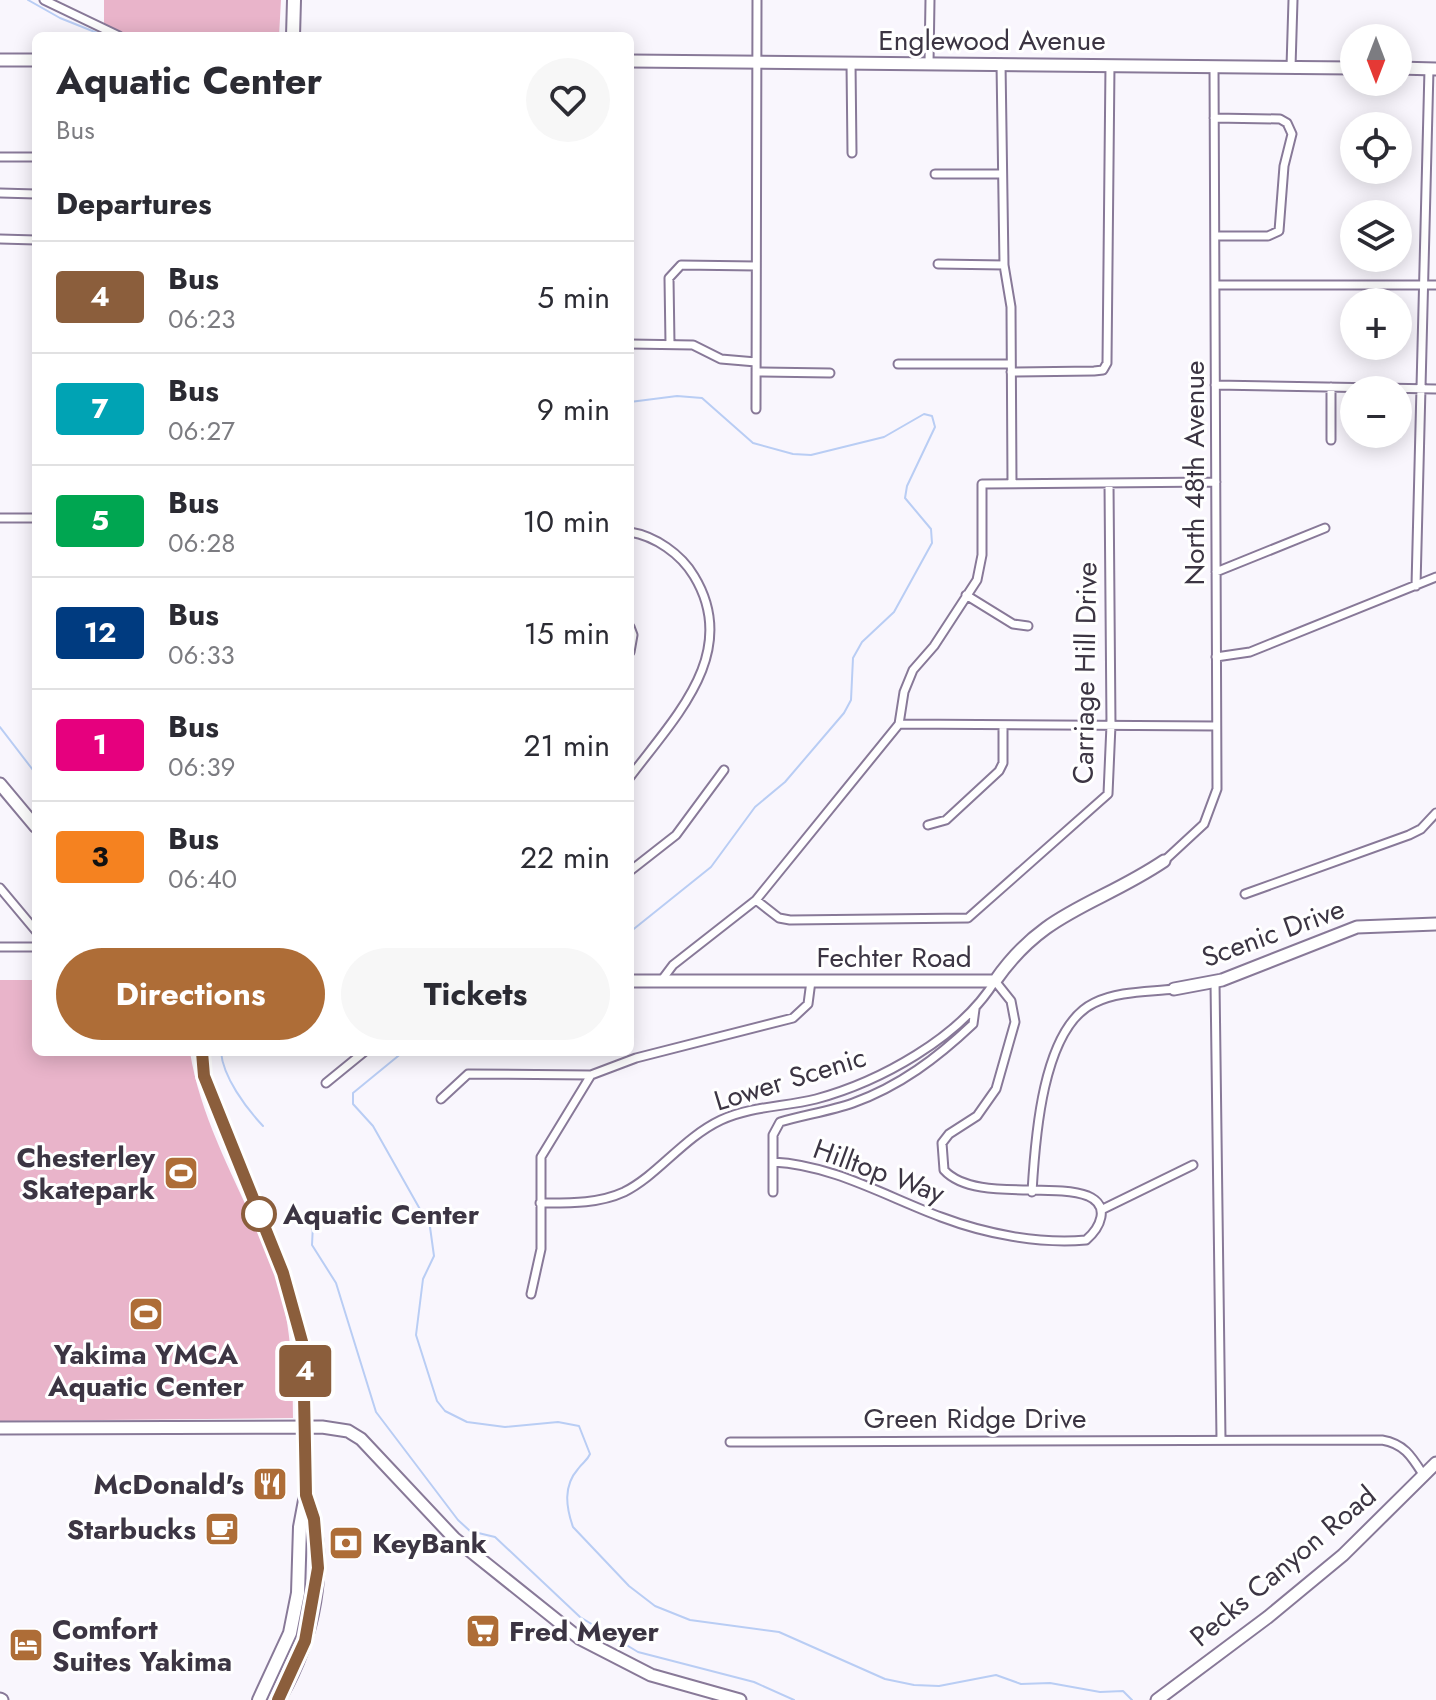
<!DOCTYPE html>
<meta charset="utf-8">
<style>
:root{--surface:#fff;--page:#f7f7f7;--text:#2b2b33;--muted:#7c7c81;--line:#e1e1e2;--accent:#ae6d37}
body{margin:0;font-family:Jost,sans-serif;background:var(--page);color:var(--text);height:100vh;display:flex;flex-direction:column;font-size:30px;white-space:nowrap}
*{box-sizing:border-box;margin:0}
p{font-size:26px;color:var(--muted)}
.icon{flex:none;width:44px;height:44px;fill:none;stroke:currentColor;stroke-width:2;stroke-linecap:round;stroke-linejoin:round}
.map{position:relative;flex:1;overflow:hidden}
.side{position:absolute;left:32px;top:32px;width:602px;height:1024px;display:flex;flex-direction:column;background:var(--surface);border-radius:12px;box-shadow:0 4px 20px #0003}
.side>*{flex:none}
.badge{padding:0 16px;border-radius:6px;font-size:28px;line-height:52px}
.needle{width:52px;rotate:180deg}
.buttons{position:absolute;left:1340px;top:24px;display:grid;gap:16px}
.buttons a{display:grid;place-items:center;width:72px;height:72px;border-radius:50%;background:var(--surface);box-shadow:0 4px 20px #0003;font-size:40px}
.map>.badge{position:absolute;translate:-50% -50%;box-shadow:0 0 0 4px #fff}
h2{padding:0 24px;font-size:30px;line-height:72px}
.round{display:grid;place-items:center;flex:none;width:84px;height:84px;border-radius:42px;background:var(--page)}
.summary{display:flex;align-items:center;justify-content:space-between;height:136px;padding:0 24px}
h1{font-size:38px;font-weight:700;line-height:60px}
.button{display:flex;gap:16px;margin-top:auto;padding:16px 24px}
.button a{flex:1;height:92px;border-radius:48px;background:var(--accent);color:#fff;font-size:32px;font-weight:700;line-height:92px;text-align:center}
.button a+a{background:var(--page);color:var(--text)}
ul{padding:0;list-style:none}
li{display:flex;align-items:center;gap:24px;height:112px;padding:0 24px;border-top:2px solid var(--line)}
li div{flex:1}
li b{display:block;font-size:30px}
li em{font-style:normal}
li .badge{min-width:88px;font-weight:700;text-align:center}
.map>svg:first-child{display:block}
</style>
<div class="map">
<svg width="1436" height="1700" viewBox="0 0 1436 1700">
<rect width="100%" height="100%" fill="#f9f6fd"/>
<path fill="#e9b4ca" d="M104,0h177l-2,36h-149l-26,-11z
M0,980h36v72h154c12,76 56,145 83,216 18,49 20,99 20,150l-293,3z"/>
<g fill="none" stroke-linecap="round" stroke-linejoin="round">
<path stroke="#b9cdf4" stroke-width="2" d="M28,0l32,18 45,18
M630,402l47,-6 25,2 51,45 40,11 18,1 73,-18 40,-23 8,2 3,11 -28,59 -2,12 26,31 1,14 -38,69 -32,30 -9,16 -2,42 -7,13 -59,69 -30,25 -44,60 -81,65
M0,727l36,47
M221,1052c2,25 25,56 42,74
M403,1052l-50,41v11l20,22 57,101 4,29 -11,23 -7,56 21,66 8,10 22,11 38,5 53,-5 21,4 11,28c-3,7 -7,8 -12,15 -15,17 -12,38 -5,58l56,59 26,20 35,14 89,12 106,47 29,6 25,1 57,-11 25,9 29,-1 50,9 23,-1 9,9
M320,1213l-7,11 -1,21 24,38 40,129 82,108 12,11 25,6 85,80 58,35 116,30 40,18"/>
<g stroke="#887998" stroke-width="11">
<path id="street" d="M44,0l75,36
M851,63l1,90
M929,63l1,-63
M1001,63l3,202 7,42 1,177
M1291,67l2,-67
M1214,118l66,1 7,4 5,11 -8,32 -5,65 -11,5h-53
M0,157h36
M935,174h67
M0,193l36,1
M0,239l36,1
M938,264l66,1
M1215,285h221
M630,344l63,1 28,14 35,3
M670,344l-1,-66 12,-13 75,1
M898,364h113
M756,372l74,1
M1011,372l83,-1 9,-1 4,-7 3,-298
M1215,385l221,4
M756,409l1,-409
M1331,440v-53
M0,518h36
M630,532c25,4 51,22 64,44 47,77 -20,142 -64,201
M1216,572l109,-44
M1416,586l13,-517
M966,595l47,29 15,2
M630,627l3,8 -3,17
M1216,657l34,-5 186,-75
M899,724l317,2
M928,825l18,-5 53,-49 4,-8v-38
M1164,861l40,-37 13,-35 -3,-723
M630,871l46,-36 48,-65
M0,888l36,43
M1245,894l164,-59 12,-6 15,-16
M756,900l23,18 11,2 178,-2 140,-124 3,-69 -2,-242
M0,947h36
M661,981l12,-16 83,-65 143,-176 5,-32 9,-22 21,-24 43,-66 5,-25v-71l234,-2
M1215,982l6,457
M326,1083l38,-31
M441,1099l27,-25 123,1
M773,1192v-57l7,-13c24,-7 50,-11 73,-19 47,-17 84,-45 120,-79l2,-15
M1032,1192c3,-52 10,-164 62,-189 24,-12 54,-11 80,-14
M540,1203c28,0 58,1 84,-11 34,-17 59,-54 97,-72 30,-14 63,-13 95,-21 63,-17 144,-61 179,-118l16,20 4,21 -19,67 -19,27 -28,18 -7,9 2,27c29,32 108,12 144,26 23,10 12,32 -2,44 -48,4 -100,-6 -145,-23 -56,-21 -108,-52 -168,-55
M1101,1210l92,-45
M531,1294l10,-45v-92l50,-82 45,-17 157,-40 15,-14 3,-23
M730,1442l652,-2c23,4 30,17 42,36"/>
</g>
<g stroke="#887998" stroke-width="15">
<path id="secondary" d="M0,60h36
M630,61l724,7
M1398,68l38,1
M0,784l36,43
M630,981h365c49,-71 102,-75 169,-120
M1174,989l48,-9 135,-53 79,-3
M0,1428l322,-1 26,4 13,8 93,99 125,100 72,37 89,25
M0,1699l2,1
M1157,1700l111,-83 75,-62 93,-92"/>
</g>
<g stroke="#887998" stroke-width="16">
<path id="primary" d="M293,36l1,-36
M202,1052l2,24 79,197 20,72 3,150 -6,32 -2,66 -8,40 -31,67
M278,1700c35,-59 52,-136 29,-202"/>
</g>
<use href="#street" stroke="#fff" stroke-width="7"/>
<use href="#secondary" stroke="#fff" stroke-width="11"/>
<use href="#primary" stroke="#fff" stroke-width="12"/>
</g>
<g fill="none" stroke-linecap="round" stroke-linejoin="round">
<g stroke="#fff" stroke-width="18">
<path id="line" d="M202,1052l2,24 79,197 20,72 3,150 8,24 4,49 -13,73 -27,59"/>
</g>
<use href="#line" stroke="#8b5e3c" stroke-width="12"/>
</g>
<defs>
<g id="stadium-square" transform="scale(1.8)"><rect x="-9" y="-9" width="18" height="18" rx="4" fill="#ae6d37" stroke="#fff"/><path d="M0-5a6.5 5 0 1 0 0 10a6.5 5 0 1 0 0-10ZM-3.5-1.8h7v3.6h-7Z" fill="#fff"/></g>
<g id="restaurant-square" transform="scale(1.8)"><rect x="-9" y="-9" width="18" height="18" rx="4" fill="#ae6d37" stroke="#fff"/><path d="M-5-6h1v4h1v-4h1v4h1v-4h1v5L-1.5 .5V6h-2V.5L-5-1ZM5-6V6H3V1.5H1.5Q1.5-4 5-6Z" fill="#fff"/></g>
<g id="cafe-square" transform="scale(1.8)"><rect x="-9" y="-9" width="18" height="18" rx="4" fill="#ae6d37" stroke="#fff"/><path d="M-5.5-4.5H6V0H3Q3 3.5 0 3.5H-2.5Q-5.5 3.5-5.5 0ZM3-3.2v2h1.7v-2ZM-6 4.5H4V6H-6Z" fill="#fff"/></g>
<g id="bank-square" transform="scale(1.8)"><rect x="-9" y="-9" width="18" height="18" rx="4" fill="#ae6d37" stroke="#fff"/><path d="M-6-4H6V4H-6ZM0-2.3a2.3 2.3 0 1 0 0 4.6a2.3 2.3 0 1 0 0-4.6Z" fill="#fff"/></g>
<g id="supermarket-square" transform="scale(1.8)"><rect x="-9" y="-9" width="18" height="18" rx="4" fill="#ae6d37" stroke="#fff"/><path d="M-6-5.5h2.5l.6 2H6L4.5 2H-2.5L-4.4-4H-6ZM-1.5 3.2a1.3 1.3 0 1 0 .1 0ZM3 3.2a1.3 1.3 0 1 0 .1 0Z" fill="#fff"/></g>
<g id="hotel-square" transform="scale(1.8)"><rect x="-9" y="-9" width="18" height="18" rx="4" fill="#ae6d37" stroke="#fff"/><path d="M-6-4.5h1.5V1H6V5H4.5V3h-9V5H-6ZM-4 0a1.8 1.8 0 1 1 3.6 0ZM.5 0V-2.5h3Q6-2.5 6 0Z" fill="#fff"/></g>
</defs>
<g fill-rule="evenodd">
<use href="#stadium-square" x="181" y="1173"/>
<use href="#stadium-square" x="146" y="1314"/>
<use href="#restaurant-square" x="270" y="1484"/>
<use href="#cafe-square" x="222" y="1529"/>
<use href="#bank-square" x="346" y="1543"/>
<use href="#supermarket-square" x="483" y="1631"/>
<use href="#hotel-square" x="26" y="1645"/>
</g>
<circle fill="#fff" stroke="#8b5e3c" stroke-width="4" cx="259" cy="1214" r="16"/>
<g text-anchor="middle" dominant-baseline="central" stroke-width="6" stroke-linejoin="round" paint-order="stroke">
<g font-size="28" fill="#3c3543" stroke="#fff">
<text x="992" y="40">Englewood Avenue</text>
<text transform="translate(1194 473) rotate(-90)">North 48th Avenue</text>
<text transform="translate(1085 673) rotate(-89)">Carriage Hill Drive</text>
<text transform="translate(1273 933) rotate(-20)">Scenic Drive</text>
<text x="894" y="957">Fechter Road</text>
<text transform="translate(790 1079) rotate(-17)">Lower Scenic</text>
<text transform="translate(879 1171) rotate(20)">Hilltop Way</text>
<text x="975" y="1418">Green Ridge Drive</text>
<text transform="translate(1283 1566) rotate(-40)">Pecks Canyon Road</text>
</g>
<g font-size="28" font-weight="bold" fill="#3c3543" stroke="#fff" text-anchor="end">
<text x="155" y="1157">Chesterley<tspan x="155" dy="32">Skatepark</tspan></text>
<text x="146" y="1354" text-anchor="middle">Yakima YMCA<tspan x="146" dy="32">Aquatic Center</tspan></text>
<text x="244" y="1484">McDonald's</text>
<text x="196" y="1529">Starbucks</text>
<text x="372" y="1543" text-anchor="start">KeyBank</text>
<text x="52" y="1629" text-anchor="start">Comfort<tspan x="52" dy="32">Suites Yakima</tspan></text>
<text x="509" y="1631" text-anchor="start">Fred Meyer</text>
</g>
<g font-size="28" font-weight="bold" fill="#3c3543" stroke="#fff" text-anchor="start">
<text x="283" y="1214">Aquatic Center</text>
</g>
</g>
</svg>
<div class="buttons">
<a><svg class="needle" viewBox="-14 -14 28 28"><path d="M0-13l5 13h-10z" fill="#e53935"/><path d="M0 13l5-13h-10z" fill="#7c7c81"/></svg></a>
<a><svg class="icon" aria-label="locate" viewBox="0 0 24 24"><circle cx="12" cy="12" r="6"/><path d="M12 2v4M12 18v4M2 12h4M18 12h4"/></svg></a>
<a><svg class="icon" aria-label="layers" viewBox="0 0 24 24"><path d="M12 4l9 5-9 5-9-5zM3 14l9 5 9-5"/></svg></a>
<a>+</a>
<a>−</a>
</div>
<b class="badge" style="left:305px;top:1371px;background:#8b5e3c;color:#fff">4</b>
<section class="side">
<div class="summary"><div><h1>Aquatic Center</h1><p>Bus</p></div><a class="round"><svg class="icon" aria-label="heart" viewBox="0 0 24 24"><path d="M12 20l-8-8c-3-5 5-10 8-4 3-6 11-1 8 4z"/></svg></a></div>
<h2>Departures</h2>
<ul>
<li><span class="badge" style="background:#8b5e3c;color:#fff">4</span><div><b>Bus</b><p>06:23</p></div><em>5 min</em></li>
<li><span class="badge" style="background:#00a3b4;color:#fff">7</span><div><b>Bus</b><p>06:27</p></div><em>9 min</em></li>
<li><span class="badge" style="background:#00a651;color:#fff">5</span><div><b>Bus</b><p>06:28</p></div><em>10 min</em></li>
<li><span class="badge" style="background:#003b80;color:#fff">12</span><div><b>Bus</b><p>06:33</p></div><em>15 min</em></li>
<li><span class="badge" style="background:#e6007e;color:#fff">1</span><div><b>Bus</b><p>06:39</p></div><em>21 min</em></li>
<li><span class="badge" style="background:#f58220;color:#111">3</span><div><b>Bus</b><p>06:40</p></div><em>22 min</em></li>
</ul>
<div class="button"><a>Directions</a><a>Tickets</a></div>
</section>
</div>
